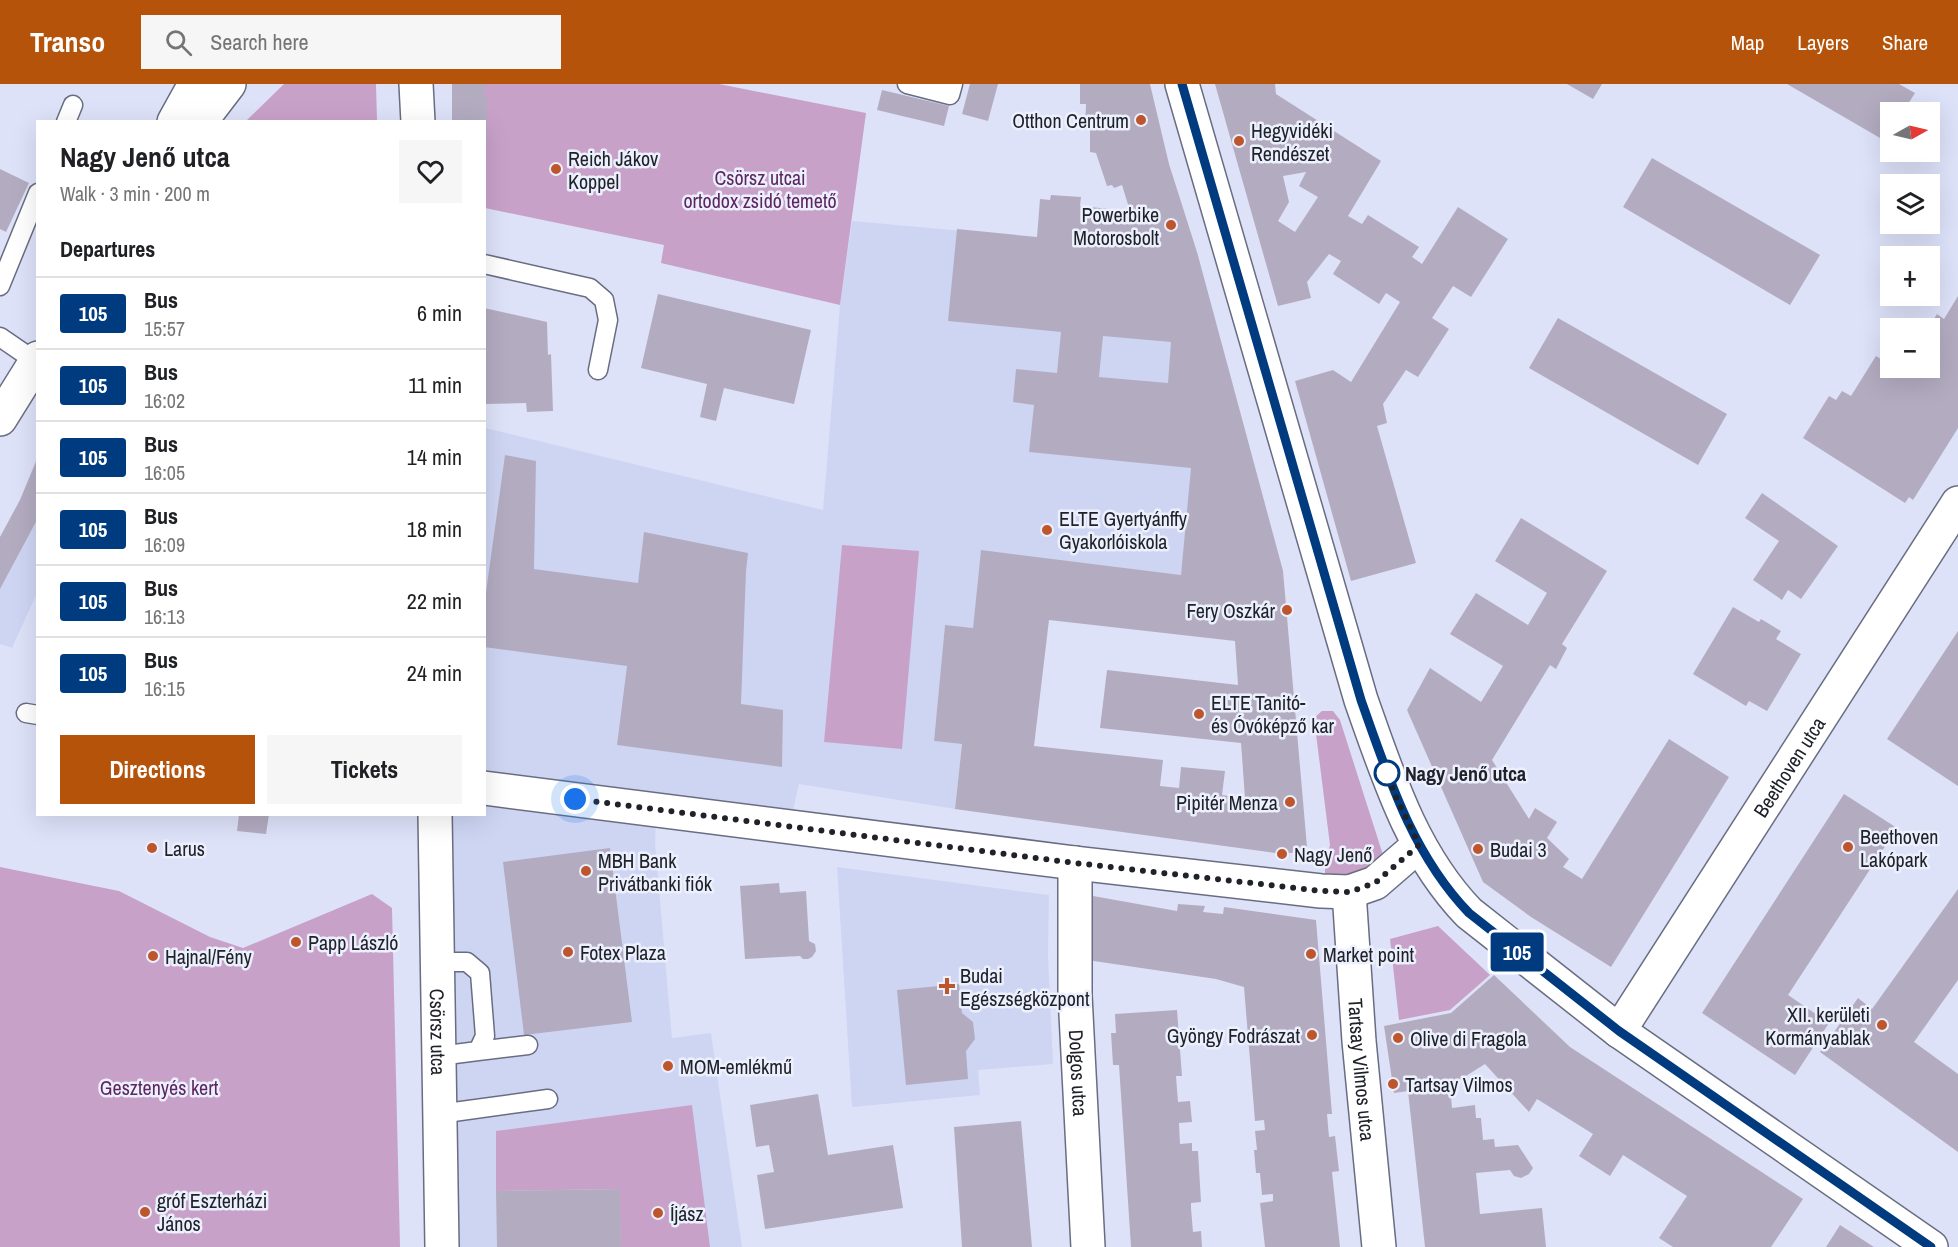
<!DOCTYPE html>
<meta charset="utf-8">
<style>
:root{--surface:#fff;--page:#f6f6f6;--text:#202124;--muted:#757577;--line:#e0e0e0;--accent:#b45309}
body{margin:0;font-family:"Archivo Narrow",sans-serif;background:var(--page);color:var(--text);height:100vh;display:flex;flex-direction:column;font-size:22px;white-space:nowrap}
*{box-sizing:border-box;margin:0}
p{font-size:20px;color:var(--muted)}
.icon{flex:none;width:33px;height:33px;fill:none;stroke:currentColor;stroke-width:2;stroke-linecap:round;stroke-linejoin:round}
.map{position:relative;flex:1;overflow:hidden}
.sheet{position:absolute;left:36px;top:36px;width:450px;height:696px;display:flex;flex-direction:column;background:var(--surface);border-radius:0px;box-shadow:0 6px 24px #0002}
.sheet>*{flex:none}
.badge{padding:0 12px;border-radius:4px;font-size:21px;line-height:39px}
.needle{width:39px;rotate:82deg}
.tools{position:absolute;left:1880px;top:18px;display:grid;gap:12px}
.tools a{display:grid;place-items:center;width:60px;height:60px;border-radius:0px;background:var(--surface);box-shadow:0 6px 24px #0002;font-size:30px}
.you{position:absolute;width:30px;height:30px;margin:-15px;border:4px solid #fff;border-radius:50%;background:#1a73e8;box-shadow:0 0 0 9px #1a73e833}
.map>.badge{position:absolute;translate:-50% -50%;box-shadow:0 0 0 3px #fff}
h2{padding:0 24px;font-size:22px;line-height:54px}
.round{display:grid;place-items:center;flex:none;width:63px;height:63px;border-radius:0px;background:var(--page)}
.headline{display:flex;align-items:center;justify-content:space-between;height:102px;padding:0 24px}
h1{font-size:28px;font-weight:700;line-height:45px}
.cta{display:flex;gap:12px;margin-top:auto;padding:12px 24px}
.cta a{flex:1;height:69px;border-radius:0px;background:var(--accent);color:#fff;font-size:24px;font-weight:700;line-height:69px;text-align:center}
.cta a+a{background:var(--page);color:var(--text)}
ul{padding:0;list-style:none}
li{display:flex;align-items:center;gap:18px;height:72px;padding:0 24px;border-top:2px solid var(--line)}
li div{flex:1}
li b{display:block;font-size:22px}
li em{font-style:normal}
li .badge{min-width:66px;font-weight:700;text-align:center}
header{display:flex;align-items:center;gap:36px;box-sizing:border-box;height:84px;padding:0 30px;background:var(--accent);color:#fff}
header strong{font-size:28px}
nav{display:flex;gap:33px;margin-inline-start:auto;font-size:21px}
.search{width:420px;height:54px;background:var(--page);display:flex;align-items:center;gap:15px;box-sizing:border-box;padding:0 21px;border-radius:0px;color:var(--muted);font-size:22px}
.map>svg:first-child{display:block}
</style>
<header>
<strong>Transo</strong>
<div class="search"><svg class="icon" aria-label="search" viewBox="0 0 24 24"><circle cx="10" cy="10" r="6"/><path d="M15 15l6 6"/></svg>Search here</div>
<nav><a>Map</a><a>Layers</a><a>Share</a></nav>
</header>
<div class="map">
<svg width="1958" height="1163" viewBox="0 0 1958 1163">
<rect width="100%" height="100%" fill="#dde2f9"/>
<path fill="#ced5f3" d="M852,137l345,31 86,319 -41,-5 -2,16 -259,-31 -8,77 -28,-2 -11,115 28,3 -7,65 -156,-25 -12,53 -131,-15 -1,21 17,195 39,-5 31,214h-286l-8,-432 36,-1 1,-386 338,82 17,-205z
M37,373v136l-25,55 -12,-4v-107l20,-37z
M837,783l212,28 -1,61 5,108 -75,6 2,25 -128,12z"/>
<path fill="#c8a1c9" d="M284,0h92l1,37h-131z
M452,0h267l147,29 -26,192 -179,-42 3,-18 -179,-37 -1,-86 -32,-1z
M842,461l77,6 -17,198 -78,-7z
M1322,627h11l7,9 44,138 -17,14 -42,10v-18l5,-19 -16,-127z
M0,783l119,24 91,46 33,11 129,-54 20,14 8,339h-400z
M1438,842l52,49 -40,35 -51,10 -9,-81z
M692,1021l18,142h-89l-2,-58 -123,2v-60z"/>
<path fill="#b3acc1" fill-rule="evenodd" d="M452,0h33l-1,13h3v40h-3v-15h-32z
M970,0h28l-10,37 -26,-7z
M1080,0h70l19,80 28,88 86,319 24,276 -9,5 -16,2 -327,-45 7,-65 -28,-3 11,-116 28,3 8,-78 200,25 10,-107 -162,-16 5,-47 -21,-3 3,-33 41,4 4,-41 -113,-11 9,-92 80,8 3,-38 10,1 1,-5 30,2 -1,9 50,5 -8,-26 -8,3 -2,-3 -5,1 -11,-33 -6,-1v-22h-5l1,-26h-6zM1103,252l68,6 -3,41 -69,-6zM1049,536l186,21 3,44 -131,-15 -7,58 141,15 4,55 -23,-3 3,-24 -44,-4 -2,21 -19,-2 3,-26 -129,-14z
M1215,0h60l1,10 105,67 -33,55 14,8 6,-9 51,32 -7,10 10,7 36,-57 50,32 -37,58 -18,-11 -21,32 17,11 -31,48 -12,-7 -23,34 4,19 -10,3 39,137 -65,18 -56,-200 38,-11 18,12 49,-80 -14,-9 -7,11 -46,-30 8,-13 -12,-7 -22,28 4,16 -33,8zM1306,88l-7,14 19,11 -23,35 -17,-11 11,-19 -6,-26z
M1567,0h35l-9,15z
M1787,0h112l16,9 -12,19h-13v24l-3,6z
M882,6l67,16 -5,20 -67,-16z
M1652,74l168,97 -30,50 -167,-98z
M0,85l29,14 -23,49 -6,-3z
M658,210l153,36 -17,74 -70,-16 -8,33 -16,-4 7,-33 -66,-16z
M1958,212v132l-45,72 -4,-3 -4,6 -102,-65 26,-42 7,4 6,-9 9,5 25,-40 12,7 2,-4v9h39v-41l8,-13 7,5z
M484,224l63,14 1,33 3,-1 2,57 -26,1 -1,-9 -42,1z
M1558,234l169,96 -29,51 -169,-97z
M505,371l31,6 -2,108 104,14 6,-51 104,21 -2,18 -5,133 42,6 -1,57 -165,-22 10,-79 -143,-19v-40z
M38,373v61l-38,71v-52l20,-37z
M1762,409l76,53 -37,53 -13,-9 -6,10 -29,-20 26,-39 -34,-23z
M1521,434l86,53 -45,73 5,4 -11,21 -6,-4 -58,95 37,59 6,-11 22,14 -10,16 22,21 -6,8 19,12 87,-140 60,38 -118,190 -80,-50 -48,-35 -76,-172 23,-42 51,34 22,-36 -53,-32 26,-41 52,32 19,-32 -52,-32z
M1733,523l26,15 2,-3 20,12 -5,8 25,15 -34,57 -18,-10 -3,5 -53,-32z
M1958,547v155l-71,-47z
M1844,710l53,34 -109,167 41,28 -34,52 -93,-62z
M239,730h30l-3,20 -29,-3z
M610,764l22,174 -108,13 -21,-173z
M779,799l1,10 26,-2 3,50 6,3 1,7 -4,6 -4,2h-5l-3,-3 -55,3 -5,-73z
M1958,805v91l-44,62 44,32v78l-138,-100 38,-54 14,11z
M1093,812l84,15 1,-7 27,2 -2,6 20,2 1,-7 92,13 16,194h-5l2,23 6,-1 4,35 -7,1 8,75h-75l-5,-44 13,-2v-7l-11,1 -2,-22h-4l-2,-23h3l-2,-19 10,-1 -1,-10 -9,1 -11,-134 -28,-8 -129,-19z
M1494,891l76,72 233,152 -32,48h-98l-14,-9 28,-42 -64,-41 -13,21 -31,-20 14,-22 -56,-35 -8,13 -44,-48 -35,22 2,22 23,-3 1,13h5l2,22 11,-1 1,8 23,-2 15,23 -4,6 -8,4 -7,-2 -4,-6 -34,3 4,41 62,-6 4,39h-121l-17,-156 -14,2 -10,-67 67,-13z
M959,900l3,29 11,9 2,17 -9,12 2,28 -62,6 -9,-95z
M1177,926l5,66h-6l2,26 12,-1 2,21 -13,1 1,21 12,-1v8h6l3,51 -10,1v5l2,24 8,-1 1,16h-71l-12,-182h-6l-2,-32h5l-1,-19z
M818,1010l10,61 65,-10 10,63 -138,21 -8,-54 17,-3 -5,-27 -13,2 -6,-42z
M1021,1037l11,126h-70l-8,-120z
M620,1105l1,58h-124l-1,-56z
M1840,1141l34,22h-48z"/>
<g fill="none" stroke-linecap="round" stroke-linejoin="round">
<g stroke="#696d81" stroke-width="21">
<path id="service" d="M907,0l43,11 3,-11
M66,38l7,-17
M484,180l106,24 14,12 4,20 -10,50
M0,202l38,-93
M0,253l35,24
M26,629l12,2
M437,878h30l13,11 5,63 -7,15 -39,5
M478,967l50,-6
M439,1030l109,-15"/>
</g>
<g stroke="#696d81" stroke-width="36">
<g id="minor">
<path d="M416,0l2,38"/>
<path d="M1182,0l179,616c27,76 51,154 108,213l150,118 312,216"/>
<path d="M484,704l591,75 246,28 28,1 26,-9 44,-38"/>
<path id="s1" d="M435,730l7,433"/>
<path id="s2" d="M1075,779v132l13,252"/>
<path id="s3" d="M1349,808l10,149 20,206"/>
<path id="s4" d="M1619,947l339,-528"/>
</g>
</g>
<g stroke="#696d81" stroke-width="36">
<path id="tertiary" d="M174,38l21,-38
M200,38l29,-38
M0,335l38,-61"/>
</g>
<use href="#service" stroke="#fff" stroke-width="18"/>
<use href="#minor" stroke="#fff" stroke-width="33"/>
<use href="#tertiary" stroke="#fff" stroke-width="33"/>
</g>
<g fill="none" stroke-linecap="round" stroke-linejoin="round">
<g stroke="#fff" stroke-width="14">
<path id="line" d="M1182,0l179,616c27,76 51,154 108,213l150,118 312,216"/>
</g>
<use href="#line" stroke="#003b80" stroke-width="9"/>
<path stroke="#20222a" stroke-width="6" stroke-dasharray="0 10.8" d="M575,715l500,64 247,28 27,1 26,-9 44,-38 -23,-48 -9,-24"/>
</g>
<g fill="#bd552d" stroke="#ecf0fd" stroke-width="2">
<circle cx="1141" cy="36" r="6"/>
<circle cx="1239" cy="57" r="6"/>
<circle cx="556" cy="85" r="6"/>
<circle cx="1171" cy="141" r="6"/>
<circle cx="1047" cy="446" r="6"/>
<circle cx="1287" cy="526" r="6"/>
<circle cx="1199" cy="630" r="6"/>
<circle cx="1290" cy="718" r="6"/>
<circle cx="1848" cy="763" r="6"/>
<circle cx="152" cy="764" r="6"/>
<circle cx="1478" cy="765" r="6"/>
<circle cx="1282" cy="770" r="6"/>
<circle cx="586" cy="787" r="6"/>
<circle cx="296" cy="858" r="6"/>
<circle cx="568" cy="868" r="6"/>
<circle cx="1311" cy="870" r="6"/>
<circle cx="153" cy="872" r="6"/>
<path d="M944 893h6v6h6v6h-6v6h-6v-6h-6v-6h6z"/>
<circle cx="1882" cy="941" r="6"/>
<circle cx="1312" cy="951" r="6"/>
<circle cx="1398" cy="954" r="6"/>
<circle cx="668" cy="982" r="6"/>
<circle cx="1393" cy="1000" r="6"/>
<circle cx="145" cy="1128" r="6"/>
<circle cx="658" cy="1129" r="6"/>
</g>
<circle fill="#fff" stroke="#003b80" stroke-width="3" cx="1387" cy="689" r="12"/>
<g text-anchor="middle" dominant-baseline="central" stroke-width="5" stroke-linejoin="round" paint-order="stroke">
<g font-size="20" fill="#20222a" stroke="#ecf0fd" text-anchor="start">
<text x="1129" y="36" text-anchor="end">Otthon Centrum</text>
<text x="1251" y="46">Hegyvidéki<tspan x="1251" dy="23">Rendészet</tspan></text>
<text x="568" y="74">Reich Jákov<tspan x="568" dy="23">Koppel</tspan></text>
<text x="1159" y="130" text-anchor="end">Powerbike<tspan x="1159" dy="23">Motorosbolt</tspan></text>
<text x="1059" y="434">ELTE Gyertyánffy<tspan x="1059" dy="23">Gyakorlóiskola</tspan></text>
<text x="1275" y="526" text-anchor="end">Fery Oszkár</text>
<text x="1211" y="618">ELTE Tanitó-<tspan x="1211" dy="23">és Óvóképző kar</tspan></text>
<text x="1278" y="718" text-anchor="end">Pipitér Menza</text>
<text x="1860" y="752">Beethoven<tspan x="1860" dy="23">Lakópark</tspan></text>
<text x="164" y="764">Larus</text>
<text x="1490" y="765">Budai 3</text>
<text x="1294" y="770">Nagy Jenő</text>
<text x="598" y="776">MBH Bank<tspan x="598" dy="23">Privátbanki fiók</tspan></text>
<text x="308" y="858">Papp László</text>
<text x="580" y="868">Fotex Plaza</text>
<text x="1323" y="870">Market point</text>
<text x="165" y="872">Hajnal/Fény</text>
<text x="960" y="891">Budai<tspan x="960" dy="23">Egészségközpont</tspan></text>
<text x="1870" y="930" text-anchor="end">XII. kerületi<tspan x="1870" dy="23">Kormányablak</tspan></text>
<text x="1300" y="951" text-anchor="end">Gyöngy Fodrászat</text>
<text x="1410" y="954">Olive di Fragola</text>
<text x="680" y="982">MOM-emlékmű</text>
<text x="1405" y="1000">Tartsay Vilmos</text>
<text x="157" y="1116">gróf Eszterházi<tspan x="157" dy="23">János</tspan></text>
<text x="670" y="1129">Íjász</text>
</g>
<g font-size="20" fill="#5e2561" stroke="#ecf0fd">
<text x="760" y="93">Csörsz utcai<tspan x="760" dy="23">ortodox zsidó temető</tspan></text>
<text x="159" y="1003">Gesztenyés kert</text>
</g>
<g font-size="20" fill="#20222a" stroke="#ecf0fd">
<text stroke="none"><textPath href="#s4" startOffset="314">Beethoven utca</textPath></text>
<text stroke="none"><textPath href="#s1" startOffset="218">Csörsz utca</textPath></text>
<text stroke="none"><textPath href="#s3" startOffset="178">Tartsay Vilmos utca</textPath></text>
<text stroke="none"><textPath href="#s2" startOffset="210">Dolgos utca</textPath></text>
</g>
<g font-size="20" font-weight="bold" fill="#20222a" stroke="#ecf0fd" text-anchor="start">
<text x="1405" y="689">Nagy Jenő utca</text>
</g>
</g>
</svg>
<div class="tools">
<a><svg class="needle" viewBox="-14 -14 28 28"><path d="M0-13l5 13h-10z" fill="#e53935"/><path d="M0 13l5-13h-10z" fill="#757577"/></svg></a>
<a><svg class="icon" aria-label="layers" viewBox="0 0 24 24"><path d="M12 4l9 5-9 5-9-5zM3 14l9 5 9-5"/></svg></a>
<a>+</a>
<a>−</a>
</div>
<div class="you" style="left:575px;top:715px"></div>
<b class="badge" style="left:1517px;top:868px;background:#003b80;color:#fff">105</b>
<section class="sheet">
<div class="headline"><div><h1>Nagy Jenő utca</h1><p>Walk · 3 min · 200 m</p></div><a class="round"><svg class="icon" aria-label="heart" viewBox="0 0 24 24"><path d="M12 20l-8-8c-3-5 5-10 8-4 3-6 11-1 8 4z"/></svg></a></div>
<h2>Departures</h2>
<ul>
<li><span class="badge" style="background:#003b80;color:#fff">105</span><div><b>Bus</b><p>15:57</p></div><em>6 min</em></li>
<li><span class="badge" style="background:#003b80;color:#fff">105</span><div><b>Bus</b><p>16:02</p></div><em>11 min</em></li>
<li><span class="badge" style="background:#003b80;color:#fff">105</span><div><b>Bus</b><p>16:05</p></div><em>14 min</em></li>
<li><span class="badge" style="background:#003b80;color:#fff">105</span><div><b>Bus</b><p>16:09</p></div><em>18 min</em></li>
<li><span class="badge" style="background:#003b80;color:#fff">105</span><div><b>Bus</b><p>16:13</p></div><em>22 min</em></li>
<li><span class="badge" style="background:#003b80;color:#fff">105</span><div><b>Bus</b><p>16:15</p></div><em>24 min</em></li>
</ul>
<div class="cta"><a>Directions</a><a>Tickets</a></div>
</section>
</div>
